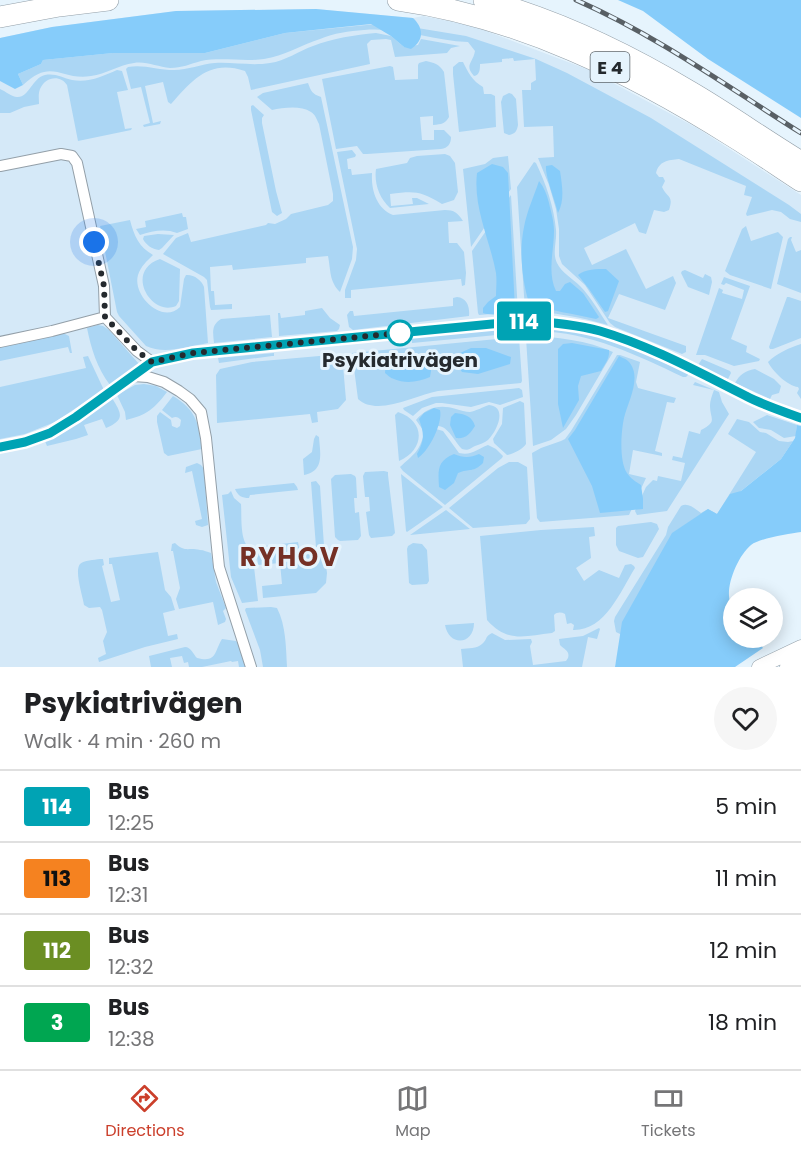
<!DOCTYPE html>
<meta charset="utf-8">
<style>
:root{--surface:#fff;--page:#f6f6f6;--text:#202124;--muted:#757577;--line:#e0e0e0;--accent:#cb3f2b}
body{margin:0;font-family:Poppins,sans-serif;background:var(--page);color:var(--text);height:100vh;display:flex;flex-direction:column;font-size:22px;white-space:nowrap}
*{box-sizing:border-box;margin:0}
p{font-size:20px;color:var(--muted)}
.icon{flex:none;width:33px;height:33px;fill:none;stroke:currentColor;stroke-width:2;stroke-linecap:round;stroke-linejoin:round}
.map{position:relative;height:667px;overflow:hidden}
.panel{display:flex;flex-direction:column;background:var(--surface);flex:1}
.panel>*{flex:none}
.badge{padding:0 12px;border-radius:4px;font-size:21px;line-height:39px}
.fabs{position:absolute;left:723px;top:588px;display:grid;gap:12px}
.fabs a{display:grid;place-items:center;width:60px;height:60px;border-radius:50%;background:var(--surface);box-shadow:0 3px 15px #0003;font-size:30px}
.you{position:absolute;width:30px;height:30px;margin:-15px;border:4px solid #fff;border-radius:50%;background:#1a73e8;box-shadow:0 0 0 9px #1a73e833}
.map>.badge{position:absolute;translate:-50% -50%;box-shadow:0 0 0 3px #fff}
.round{display:grid;place-items:center;flex:none;width:63px;height:63px;border-radius:32px;background:var(--page)}
.head{display:flex;align-items:center;justify-content:space-between;height:102px;padding:0 24px}
h1{font-size:28px;font-weight:700;line-height:45px}
ul{padding:0;list-style:none}
li{display:flex;align-items:center;gap:18px;height:72px;padding:0 24px;border-top:2px solid var(--line)}
li div{flex:1}
li b{display:block;font-size:22px}
li em{font-style:normal}
li .badge{min-width:66px;font-weight:700;text-align:center}
.menu{display:flex;justify-content:space-around;align-items:center;height:84px;border-top:2px solid var(--line);background:var(--surface);font-size:16px;color:var(--muted)}
.menu a{display:grid;justify-items:center;gap:3px}
.menu .selected{color:var(--accent)}
.map>svg:first-child{display:block}
</style>
<div class="map">
<svg width="801" height="667" viewBox="0 0 801 667">
<rect width="100%" height="100%" fill="#e6f4fd"/>
<path fill="#d5e9f8" d="M316,9l97,9 10,-2 50,10 116,44 108,58 104,67v231l-4,-1 -2,13 -14,21 -51,35 -13,21 -98,132 -4,20h-615v-629l52,-11 124,-16z"/>
<path fill="#abd6f4" d="M387,23l79,13 70,23 31,14 84,45 138,87 12,9v8l-11,-3 -9,-7 -9,-2 -25,6 -1,-2 6,-17 -8,-2 2,-9 -67,-27c-11,1 -20,2 -23,14l3,4h4l2,4 -3,6c5,11 12,8 7,23l-5,2 -10,-2 -8,24 -7,-2 -4,-9 -51,25 8,17 34,-16 20,40 27,-13 3,7 -11,27 -46,-16 -11,24 78,28v6l-4,2 -67,-27 -5,-4 -25,-38 -23,-21 -3,-8v-27l-3,-20 -7,-24 -11,-27 16,-1 -1,-31 -29,1 -2,-37h9v-7l5,-3 -1,-21 -21,2 -1,-3 -11,1v3l-22,2c0,5 0,11 -6,12 -10,-11 -1,-13 1,-25l-7,-9c-36,-1 -67,-15 -104,-12 -15,1 -30,3 -44,9 -19,6 -36,17 -56,20 -20,3 -42,-2 -63,2 -11,3 -19,7 -31,7 -12,-1 -24,-7 -36,-5 -15,2 -28,11 -43,13 -30,5 -39,-19 -68,9l-5,-11 23,-10 2,-4 70,-7h92l80,-20z
M376,33l15,3 13,11 14,-2 3,-6 39,7 -9,2 -4,5 -52,4 -4,-17 -5,-1 -15,1 -4,4 3,20 -119,26 -3,-13 -3,-6c-35,-12 -52,8 -74,33l-3,-2 -5,-20 -18,4 8,37 8,-2 -1,3 -16,3 -1,-2 7,-2 -9,-36 -10,2 -5,-20 2,-2c15,-3 30,3 46,3 14,0 27,-6 41,-7 18,-1 37,3 55,0 15,-2 29,-12 43,-17 20,-8 42,-11 63,-13z
M426,61c9,2 13,3 18,11l5,45c-4,7 -7,7 -16,8v-9l-13,1 2,23h12v-10h10l7,7c0,7 -3,11 -10,12l-74,5h-4l-6,-8 -21,3 -14,-70 68,-13 3,1 2,13 23,-1v-14l1,-2z
M459,62h4c5,10 9,19 20,25l1,7h7l4,2 1,31 -37,5 -6,-58v-7z
M117,70l5,1 6,19 -11,2 8,37 7,-1 -1,2 -53,11 -11,-56c-7,-11 -22,-8 -27,4 -2,5 -1,10 -1,15l-15,3 -14,6h-10v-24c5,2 12,8 17,8 12,1 15,-19 28,-22 10,-2 18,3 27,5 17,3 31,-4 45,-10z
M308,83c3,8 4,11 13,14l32,150 -1,12 -12,33c-11,-11 -9,-21 -12,-36l-22,2v5l-73,7 -1,-5 -22,2 1,24h3l1,14 17,-1v5l-21,1 -1,-3 -3,-27 -3,-3 -41,-23 13,-16 12,-5 3,9 75,-17 2,-2 7,1 11,-5 5,-5 37,-9 5,-4v-7l-14,-70c-2,-4 -4,-10 -8,-12 -11,-7 -28,-4 -39,-2l-15,-13 6,-4z
M509,93l3,1 4,5 2,26c-1,6 -3,9 -9,10l-5,-2 -3,-31 2,-6z
M253,105l11,10 -2,3v5l14,68 6,22 -5,3 -5,-4 -21,-102v-4z
M352,150l4,5 -1,2 -8,2 1,10h3l1,6 20,-2c-1,16 4,35 21,42l52,-5c9,0 13,3 18,11l-15,1 1,21h8l7,9 2,21 -1,12 -3,1 -1,-7 -110,11v8h-6v-8l11,-30 1,-11 -20,-97z
M445,154l5,2 5,7 3,29 -4,8 -12,4c-23,-13 -26,-13 -52,-10l1,12 22,-2 -1,-6h5l12,6 -39,4c-11,-10 -16,-25 -14,-39l31,-6 3,-5 7,-2z
M508,156l3,33 -40,58 -8,-78 22,-5 8,-6z
M534,162l2,1c10,21 18,44 20,67 1,11 -4,23 1,33 4,9 16,16 23,23 11,11 19,26 28,39 -28,-8 -55,-13 -83,-14l-8,-124z
M511,195l7,117 -39,3 -1,-2 -6,-62z
M182,213l1,4h3l2,12 -11,4c-12,-5 -25,-2 -37,2l-4,-6 10,-2 -1,-6z
M130,220c4,16 9,27 23,35 -6,6 -12,11 -15,20 -6,20 24,50 42,32l4,-28 2,-4c7,-1 16,5 18,12l4,56c-19,3 -43,12 -62,3l-27,-30 -2,-4 -17,-86z
M746,226l5,15 27,-9 5,5 -12,52 -41,-14 -5,-4 17,-42z
M158,234l16,1 -12,13 -3,2c-7,-1 -13,-5 -16,-11l1,-3z
M790,237h2l-1,3 5,12 5,-2v43l-24,-9 11,-45z
M160,259l20,10 -1,32 -3,5c-25,11 -52,-35 -16,-47z
M685,270l18,8 2,-4 6,3 1,5 -3,13 -21,-8 -7,-14 1,-2z
M724,277l26,9 -19,53 16,7 -1,6 14,7 -1,2 -25,5 -29,-11h-9l23,-67 4,2 -1,3 20,6 2,-9 -18,-7 -2,2 -3,-1z
M457,297c10,1 13,10 12,19l-116,14 -4,-3 -2,-12 3,-4h3l1,5 99,-10v-8z
M787,297h2l12,4v37l-28,11h-3l-1,-2z
M322,308l8,10 10,7 -1,4 -2,2 -58,5 -1,-23h2l1,5 24,-3v-4z
M270,315l2,22 -58,6c-1,-10 -3,-18 7,-24z
M98,325l5,1 6,4 30,34 -29,21c-13,-17 -19,-37 -23,-57z
M528,327c8,0 16,1 23,1 49,4 93,25 137,45v2l-2,2h-3c-49,-23 -101,-49 -157,-45z
M508,328l7,1 4,4 -107,10v-5z
M63,333l6,3 3,17h-2l-2,-6 -68,14v-15z
M528,336c26,0 61,5 85,16l-37,63 -10,14 -15,11 -18,6 -7,-108z
M519,337l3,44 -1,2 -83,8c-22,4 -61,26 -80,8l-6,-46z
M801,344v55l-4,-6 2,-4 -1,-2c-10,-1 -25,-15 -30,-25 9,-9 21,-14 33,-18z
M274,353v3h-2l-53,7 -1,-5z
M342,354l4,46 -8,9 -21,3 1,10 -6,1 -2,-9 -93,9 -1,-48 4,-6 32,-7z
M617,355h3l20,7 -4,20 2,6 38,10 -2,5 -7,-1 -12,49 7,2v3l-29,-6 -4,24 17,4 -17,37 -89,7 -3,-4 -5,-65 9,-5 20,-7 4,-2 6,-8z
M88,356l15,32v2l-48,32 -30,12 -25,5v-52l86,-19 -3,-11z
M702,359l28,12 1,2 -3,6h-1l-29,-14z
M755,369l19,10 7,7 -2,7 -7,2 -2,4 -35,-16c5,-9 10,-12 20,-14z
M695,382l24,10 3,10 7,12 -62,97 -30,4 -2,-4 11,-24 7,-7 4,1 1,-5 23,5 4,-18 -13,-3 1,-4 9,2 7,-27 11,3 1,-4c17,-9 9,-10 9,-25 0,-4 2,-10 4,-15l-21,-5z
M144,384l12,2 11,6c-13,17 -20,23 -41,28l-1,-8 -8,-17 18,-10z
M519,388l3,2 1,7 -23,8 -11,-3 -18,5 -29,-4h-6l-14,5 -9,8 -9,-6 -1,-2 29,-11z
M173,396c23,14 26,27 29,53l-34,7 -4,-3 -7,-31v-6l3,-4 11,8 1,6 5,2 3,-2 1,-6c-3,-3 -5,-4 -9,-2l-10,-8z
M112,398c10,16 13,22 -6,30l-4,-9 -18,6 4,10 -12,4 -29,7 -2,-5 28,-15z
M520,401l4,2 2,41c-3,5 -13,10 -19,11l-13,-12 -1,-4 9,-15 1,-16z
M489,405c19,2 8,26 -1,35 -4,3 -8,4 -13,6 -6,3 -7,5 -13,3 -7,-7 -14,-23 -24,-23 -5,0 -10,3 -15,4l-7,-10c11,-13 24,-16 40,-11 4,1 10,3 14,3 6,-1 13,-5 19,-7z
M398,412c28,9 27,38 1,49l-4,-46z
M767,415l30,10 -1,11 -12,2 -13,-8 -12,-2 -6,-6z
M737,419l12,3 11,10 6,1 13,8 9,1 5,-1 -12,18 -40,32 -119,144 -6,-3 -2,-11 1,-4 51,-82 2,-8 13,-21c7,-4 14,3 20,7l7,-4 9,5 39,-62 -28,-18z
M436,429l7,2 16,22c13,3 18,-4 29,-8l8,4 7,7 -1,2 -57,47 -42,-34 -3,-4c14,-13 19,-15 24,-33z
M316,435l3,2c1,16 6,34 -15,38l-1,-16 9,-7 2,-13z
M509,462h9l9,5 3,52 -4,5 -53,4 -24,-20 49,-40z
M197,463l4,2 3,4 4,56 -6,2 -6,-2 -1,-4 7,-2 -10,-48 -7,2 1,-6z
M384,471l4,1v3l7,58 -3,3 -21,2 -2,-3 -3,-23 4,-1 -1,-14h-4l-2,-21 2,-4z
M351,474l4,2 1,2 1,20h-3l1,15 4,-1 2,24 -3,4 -18,1 -2,-1 -3,-3 -4,-58 4,-4z
M401,474l42,33 -36,25 -1,-1z
M316,481l4,5 4,60 -8,1 -5,-65z
M294,483l3,4 1,3 -48,5 -1,3c-7,0 -11,-2 -14,-9z
M231,491l3,7 7,6c1,13 -2,40 11,46l6,51 -16,2 -11,-26 -9,-82 6,-1z
M446,510l24,19 -60,6z
M651,522l6,2 2,5 -16,28 -5,1 -19,-7 -3,-6v-17l2,-2z
M594,527l1,9 -6,1 2,21 -15,10 8,13 15,-11 20,8 6,-13 6,-1 3,2 1,2c-15,24 -30,63 -62,62l1,-5 -3,-2 -4,1 -2,-10c-4,-2 -8,-2 -11,1l1,16 -3,2c-27,3 -45,10 -65,-13l-7,-84 61,-6z
M298,542l2,10h24l3,21 -1,10 -10,10 -53,5 -1,-12 20,-2 -2,-21 -22,2 -2,-18z
M175,543c10,10 13,4 25,7 4,0 7,2 11,3l5,29 10,26 -3,3 3,8 -1,3 -7,3 -5,-23 -34,7 -3,-10 4,-11 -7,-37h-2l1,-7z
M413,543l9,1 5,6 2,31 -2,3 -15,1 -3,-2 -2,-34 1,-3z
M158,552l7,38 6,7 4,13 -12,3 5,23 9,-2 1,5 -33,8 -46,15 -1,-4 8,-4 -3,-13 4,-9 -5,-22 -2,-3 -11,1 -5,-3c-1,-8 -10,-34 -4,-41 4,-4 14,-4 20,-5h3l1,6 -2,1 9,36 9,-2 -8,-36h-3v-6z
M271,607l6,1c9,17 9,40 10,59h-24l-3,-17 -15,-40 1,-2z
M474,623c0,22 -25,24 -29,2z
M599,628l1,1 -3,10 -9,-2 -6,30h-119l-2,-18c7,-1 16,0 21,-5 6,-5 2,-7 10,-11l13,7 26,-1 1,3 -2,4 3,19 33,-4 2,-3c2,-7 -3,-8 -8,-13l-1,-6 24,-3z
M222,639l14,2 3,4 7,22h-7l-1,-6 -6,1 -1,-1 -29,6h-13l-1,-5 -4,1 -2,-7 -12,2 2,9h-21l-2,-11 36,-9c6,0 8,7 12,11 20,5 17,-6 25,-19z"/>
<path fill="#86ccfa" d="M618,0h183v118l-93,-59 -65,-48z
M316,9l97,9c11,10 11,23 -2,31l-7,-2 -13,-11 -20,-12 -86,9 -80,20h-92l-70,7 -2,4 -23,10 5,11 -8,4 -15,-8v-43l52,-11 124,-16z
M492,164l11,3 5,6 7,136c-8,5 -23,7 -32,4v-5l5,-6 8,-6c0,-7 1,-15 0,-23 -6,-33 -23,-65 -19,-100z
M552,165l8,6c2,14 5,29 -2,42 -3,-13 -13,-37 -12,-47z
M539,181c5,6 8,14 10,22 2,9 5,18 5,28 0,20 -7,41 2,60h4l5,-7 5,-2 13,11 16,24 -1,1 -2,1c-22,-5 -45,-8 -67,-16 -7,-23 -10,-52 -5,-76 3,-16 10,-31 15,-46z
M606,269l13,12 -11,30 -3,1 -16,-23 -11,-14c7,-6 19,-6 28,-6z
M572,343l37,7c1,8 -4,14 -8,21l-20,5 -3,10 1,14 -16,28 -5,-24v-55l5,-5z
M471,348h15l25,9 -1,7 -32,10 -16,-2 -6,-9 4,-10z
M619,356c3,2 6,2 9,5 15,15 0,40 -4,57 -3,14 -5,43 3,55 3,5 9,9 14,12l2,14v10l-43,4 -8,-27 -24,-47 7,-9z
M398,357l13,2 20,6v6l-1,6c-11,5 -25,7 -36,2 -4,-1 -6,-4 -9,-6l1,-13z
M434,408l6,2c3,13 -11,41 -22,48l-1,-4c8,-15 7,-20 2,-35l5,-6z
M455,413c10,1 17,3 20,13 -5,8 -9,13 -19,12l-6,-13 1,-8z
M797,425l4,1v106c-12,2 -41,6 -50,13 -12,10 -23,35 -22,51 0,6 3,12 5,18 1,7 0,16 0,24h22l7,10 -28,19h-120l7,-45 50,-89 36,-24 9,5 13,-20 11,-3 40,-32 14,-21z
M454,454c9,4 16,4 25,0l5,3 -1,6c-10,10 -13,5 -25,10l-4,10 -9,7 -6,-3c-1,-17 -2,-26 15,-33z"/>
<g fill="none" stroke-linecap="round" stroke-linejoin="round">
<g stroke="#939fa8" stroke-width="12">
<path id="minor" d="M0,166l61,-12 11,2 5,7 27,123 1,31
M0,342l52,-11 53,-14 32,34 15,11
M133,376l15,1 16,5 15,9 11,8 11,13 5,26 13,129 32,100
M0,447l25,-5 25,-9 26,-16 76,-55 41,-9 330,-32c25,1 52,3 77,10 51,15 98,41 146,65 17,9 36,15 55,22"/>
</g>
<g stroke="#939fa8" stroke-width="15">
<path id="tertiary" d="M759,667l42,-20
M787,667l14,-6"/>
</g>
<g stroke="#939fa8" stroke-width="22">
<path id="motorway" d="M398,0c121,17 232,72 334,136 23,14 46,30 69,45
M484,0c73,20 140,52 205,91 38,22 74,48 112,71
M0,17l59,-11 49,-6"/>
</g>
<use href="#minor" stroke="#fff" stroke-width="10"/>
<use href="#tertiary" stroke="#fff" stroke-width="14"/>
<use href="#motorway" stroke="#fff" stroke-width="21"/>
<g stroke="#596065" stroke-width="5">
<path id="rail" d="M576,0c80,35 152,87 225,133"/>
</g>
<use href="#rail" stroke="#e6f4fd" stroke-width="3" stroke-dasharray="9" stroke-linecap="butt"/>
</g>
<g fill="none" stroke-linecap="round" stroke-linejoin="round">
<g stroke="#fff" stroke-width="14">
<path id="line" d="M0,447l25,-5 25,-9 26,-16 76,-55 41,-9 330,-32c25,1 52,3 77,10 51,15 98,41 146,65 17,9 36,15 55,22"/>
</g>
<use href="#line" stroke="#00a3b4" stroke-width="9"/>
<path stroke="#252a2e" stroke-width="6" stroke-dasharray="0 10.8" d="M94,242l10,44 1,31 32,34 15,11 41,-9 207,-20"/>
</g>
<circle fill="#fff" stroke="#00a3b4" stroke-width="3" cx="400" cy="333" r="12"/>
<g text-anchor="middle" dominant-baseline="central" stroke-width="6" stroke-linejoin="round" paint-order="stroke">
<rect fill="#e6f4fd" stroke="#5f676c" stroke-width="1.5" x="590.5" y="52" width="39" height="30" rx="4.5"/>
<g font-size="18" font-weight="bold" fill="#252a2e">
<text x="610" y="67">E 4</text>
</g>
<g font-size="20" font-weight="bold" fill="#252a2e" stroke="#e6f4fd">
<text x="400" y="360">Psykiatrivägen</text>
</g>
<g font-size="26" font-weight="bold" letter-spacing="1.5" fill="#753025" stroke="#e6f4fd">
<text x="290" y="557">RYHOV</text>
</g>
</g>
</svg>
<div class="fabs">
<a><svg class="icon" aria-label="layers" viewBox="0 0 24 24"><path d="M12 4l9 5-9 5-9-5zM3 14l9 5 9-5"/></svg></a>
</div>
<div class="you" style="left:94px;top:242px"></div>
<b class="badge" style="left:524px;top:321px;background:#00a3b4;color:#fff">114</b>
</div>
<section class="panel">
<div class="head"><div><h1>Psykiatrivägen</h1><p>Walk · 4 min · 260 m</p></div><a class="round"><svg class="icon" aria-label="heart" viewBox="0 0 24 24"><path d="M12 20l-8-8c-3-5 5-10 8-4 3-6 11-1 8 4z"/></svg></a></div>
<ul>
<li><span class="badge" style="background:#00a3b4;color:#fff">114</span><div><b>Bus</b><p>12:25</p></div><em>5 min</em></li>
<li><span class="badge" style="background:#f58220;color:#111">113</span><div><b>Bus</b><p>12:31</p></div><em>11 min</em></li>
<li><span class="badge" style="background:#6b8e23;color:#fff">112</span><div><b>Bus</b><p>12:32</p></div><em>12 min</em></li>
<li><span class="badge" style="background:#00a651;color:#fff">3</span><div><b>Bus</b><p>12:38</p></div><em>18 min</em></li>
</ul>
</section>
<nav class="menu">
<a class="selected"><svg class="icon" aria-label="directions" viewBox="0 0 24 24"><path d="M12 3l9 9-9 9-9-9zM9 14v-3h6M13 9l2 2-2 2"/></svg>Directions</a>
<a><svg class="icon" aria-label="map" viewBox="0 0 24 24"><path d="M3 6l6-2 6 2 6-2v14l-6 2-6-2-6 2zM9 4v14M15 6v14"/></svg>Map</a>
<a><svg class="icon" aria-label="tickets" viewBox="0 0 24 24"><path d="M3 7h18v10H3zM15 7v10"/></svg>Tickets</a>
</nav>
